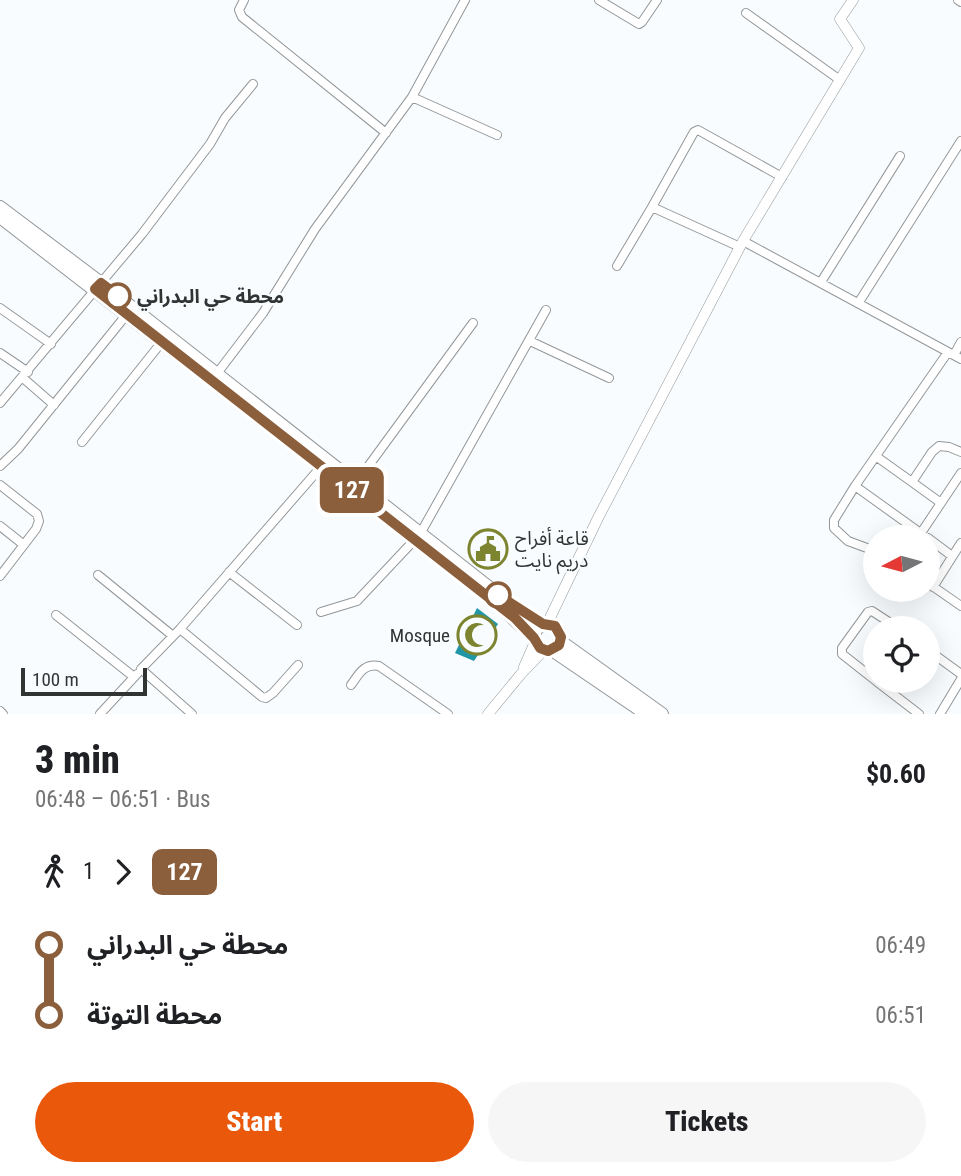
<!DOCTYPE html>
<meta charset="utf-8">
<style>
:root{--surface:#fff;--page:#f6f6f6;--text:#202124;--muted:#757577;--accent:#ea580c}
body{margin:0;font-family:"Roboto Condensed","Noto Sans Arabic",sans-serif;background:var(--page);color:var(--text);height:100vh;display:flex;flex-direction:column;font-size:26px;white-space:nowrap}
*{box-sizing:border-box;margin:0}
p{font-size:23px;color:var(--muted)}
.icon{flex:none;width:38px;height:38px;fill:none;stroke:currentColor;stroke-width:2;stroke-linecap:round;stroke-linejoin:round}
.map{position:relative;height:714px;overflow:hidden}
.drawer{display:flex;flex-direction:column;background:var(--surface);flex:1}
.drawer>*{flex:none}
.badge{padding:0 14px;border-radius:10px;font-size:24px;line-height:46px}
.needle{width:46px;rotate:264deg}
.fabs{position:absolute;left:863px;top:525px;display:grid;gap:14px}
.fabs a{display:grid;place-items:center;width:77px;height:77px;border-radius:50%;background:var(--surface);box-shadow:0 7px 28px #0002;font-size:35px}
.scale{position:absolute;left:21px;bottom:18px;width:126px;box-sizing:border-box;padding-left:7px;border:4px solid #323434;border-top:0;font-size:19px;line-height:24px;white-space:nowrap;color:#323434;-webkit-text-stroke:5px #f8fcfe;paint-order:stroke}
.map>.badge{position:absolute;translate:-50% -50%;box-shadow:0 0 0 4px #fff}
.legs{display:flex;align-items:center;gap:10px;height:77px;padding:0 35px;font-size:23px}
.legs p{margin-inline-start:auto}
.head{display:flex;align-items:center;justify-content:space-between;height:119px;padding:0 35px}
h1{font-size:38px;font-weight:800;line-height:52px}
.button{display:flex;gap:14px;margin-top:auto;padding:14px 35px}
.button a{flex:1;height:80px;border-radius:42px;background:var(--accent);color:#fff;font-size:28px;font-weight:800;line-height:80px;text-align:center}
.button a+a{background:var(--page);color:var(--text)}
ul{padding:0 35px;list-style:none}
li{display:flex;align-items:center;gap:24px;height:70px;font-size:26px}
li i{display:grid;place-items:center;width:10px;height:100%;margin:0 9px;background:currentColor}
li i::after{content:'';width:18px;height:18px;margin:-9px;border:5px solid;border-radius:50%;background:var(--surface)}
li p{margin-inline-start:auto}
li:first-child i{background:linear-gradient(#0000 50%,currentColor 0)}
li:last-child i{background:linear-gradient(currentColor 50%,#0000 0)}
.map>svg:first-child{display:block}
</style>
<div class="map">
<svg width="961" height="714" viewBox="0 0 961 714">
<rect width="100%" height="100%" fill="#f8fcfe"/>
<path fill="#2096a7" d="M477,608l21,16 -24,37 -19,-8z"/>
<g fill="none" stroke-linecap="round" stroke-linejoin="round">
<g stroke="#939799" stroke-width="10">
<path id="minor" d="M244,0l-5,10 3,7 144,116
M599,0l40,24 3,-2 15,-22
M958,0l3,2
M746,13l94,67
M412,97l85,38
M743,241l218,118
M740,247l-88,-40 42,-75 4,-2 84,47
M617,266l35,-59
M821,282l79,-126
M859,302l102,-161
M0,308l51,36
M530,341l79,37
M0,353l28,19
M954,355l7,-13
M23,378l31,27
M212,380l51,-67 52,-84 97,-132 53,-97
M0,403l142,-169 68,-90 15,-26 28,-34
M82,442l79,-99
M877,457l35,25 20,-30 7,-6 10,1 12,5
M0,466l18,-17 109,-135
M912,482l29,21 20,-30
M356,483l117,-160
M0,485l37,29 2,7 -3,8 -36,47
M855,486l71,51
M0,526l24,19
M921,533l20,-30
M928,538l24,18
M875,551l-27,-10 -14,-13v-8l21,-34 93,-134
M229,572l68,53
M98,575l75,61
M928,583l33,23
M933,587l28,-44
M321,612l36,-11 63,-67 126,-224
M56,615l78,62
M180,629l82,68 4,1 7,-5 25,-28
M928,650l33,24
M875,680l-33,-26v-6l26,-36 4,-1 26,17
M876,681l43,33
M351,685c8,-11 13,-22 28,-19l69,48
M0,711l3,3
M100,714l37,-40
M192,714l-51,-45 39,-40 147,-169
M940,714l21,-35"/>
</g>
<g stroke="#939799" stroke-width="11">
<path id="tertiary" d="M547,624l51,-106 145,-277 116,-193 -19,-29 13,-19
M524,667l11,-25
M488,714l33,-40 23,-24"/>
</g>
<g stroke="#939799" stroke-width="14">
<path id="trunk" d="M0,207l101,76 408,320 34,21
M0,217l199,154
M500,606l34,32
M534 637a13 13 0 1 1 26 0a13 13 0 1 1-26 0Z
M560,641l102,73
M552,650l94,64"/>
</g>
<use href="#minor" stroke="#fff" stroke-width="8"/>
<use href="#tertiary" stroke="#fff" stroke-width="10"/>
<use href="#trunk" stroke="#fff" stroke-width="12"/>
</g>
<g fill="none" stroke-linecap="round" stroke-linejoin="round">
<g stroke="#fff" stroke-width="16">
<path id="line-1" d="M118,296l-17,-13 -6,6 420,329 19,20 6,10 8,3 11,-6 2,-8 -6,-11 -12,-2 -45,-29"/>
</g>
<use href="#line-1" stroke="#8b5e3c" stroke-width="10"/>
</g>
<defs>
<g id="civic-ring" transform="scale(2.0125)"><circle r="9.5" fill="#f8fcfe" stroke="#7d842f" stroke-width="1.5"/><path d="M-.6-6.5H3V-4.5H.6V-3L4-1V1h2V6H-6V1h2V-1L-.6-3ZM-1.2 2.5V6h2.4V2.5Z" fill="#7d842f"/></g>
<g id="mosque-ring" transform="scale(2.0125)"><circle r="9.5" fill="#f8fcfe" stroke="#7d842f" stroke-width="1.5"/><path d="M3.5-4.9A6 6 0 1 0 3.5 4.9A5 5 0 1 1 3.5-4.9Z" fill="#7d842f"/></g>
</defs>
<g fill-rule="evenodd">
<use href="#civic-ring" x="488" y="549"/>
<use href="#mosque-ring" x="477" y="635"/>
</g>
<g fill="#fff" stroke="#8b5e3c" stroke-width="3.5">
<circle cx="118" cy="296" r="12"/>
<circle cx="498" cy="595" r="12"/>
</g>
<g text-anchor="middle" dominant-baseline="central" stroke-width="5" stroke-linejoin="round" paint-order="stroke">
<g font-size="19" font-weight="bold" fill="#323434" stroke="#f8fcfe" text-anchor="start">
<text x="137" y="296">محطة حي البدراني</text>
</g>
<g font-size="19" fill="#323434" stroke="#f8fcfe" text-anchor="start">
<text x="515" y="538">قاعة أفراح<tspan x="515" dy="22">دريم نايت</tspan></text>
<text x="450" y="635" text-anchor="end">Mosque</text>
</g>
</g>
</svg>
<div class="fabs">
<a><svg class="needle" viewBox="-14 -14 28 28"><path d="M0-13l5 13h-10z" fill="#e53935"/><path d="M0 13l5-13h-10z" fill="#757577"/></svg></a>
<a><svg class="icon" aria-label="locate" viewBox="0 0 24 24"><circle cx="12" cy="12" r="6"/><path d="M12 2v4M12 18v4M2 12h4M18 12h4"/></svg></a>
</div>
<div class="scale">100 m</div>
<b class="badge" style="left:352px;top:490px;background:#8b5e3c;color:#fff">127</b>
</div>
<section class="drawer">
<div class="head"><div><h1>3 min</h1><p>06:48 – 06:51 · Bus</p></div><b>$0.60</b></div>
<div class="legs"><svg class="icon" aria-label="walk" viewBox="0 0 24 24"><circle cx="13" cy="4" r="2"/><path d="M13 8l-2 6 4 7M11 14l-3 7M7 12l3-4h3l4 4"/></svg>1<svg class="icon" aria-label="forward" viewBox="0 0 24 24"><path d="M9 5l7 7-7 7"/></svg><b class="badge" style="background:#8b5e3c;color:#fff">127</b></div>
<ul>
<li><i style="color:#8b5e3c"></i><b>محطة حي البدراني</b><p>06:49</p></li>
<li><i style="color:#8b5e3c"></i><b>محطة التوتة</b><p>06:51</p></li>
</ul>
<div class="button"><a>Start</a><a>Tickets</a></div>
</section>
